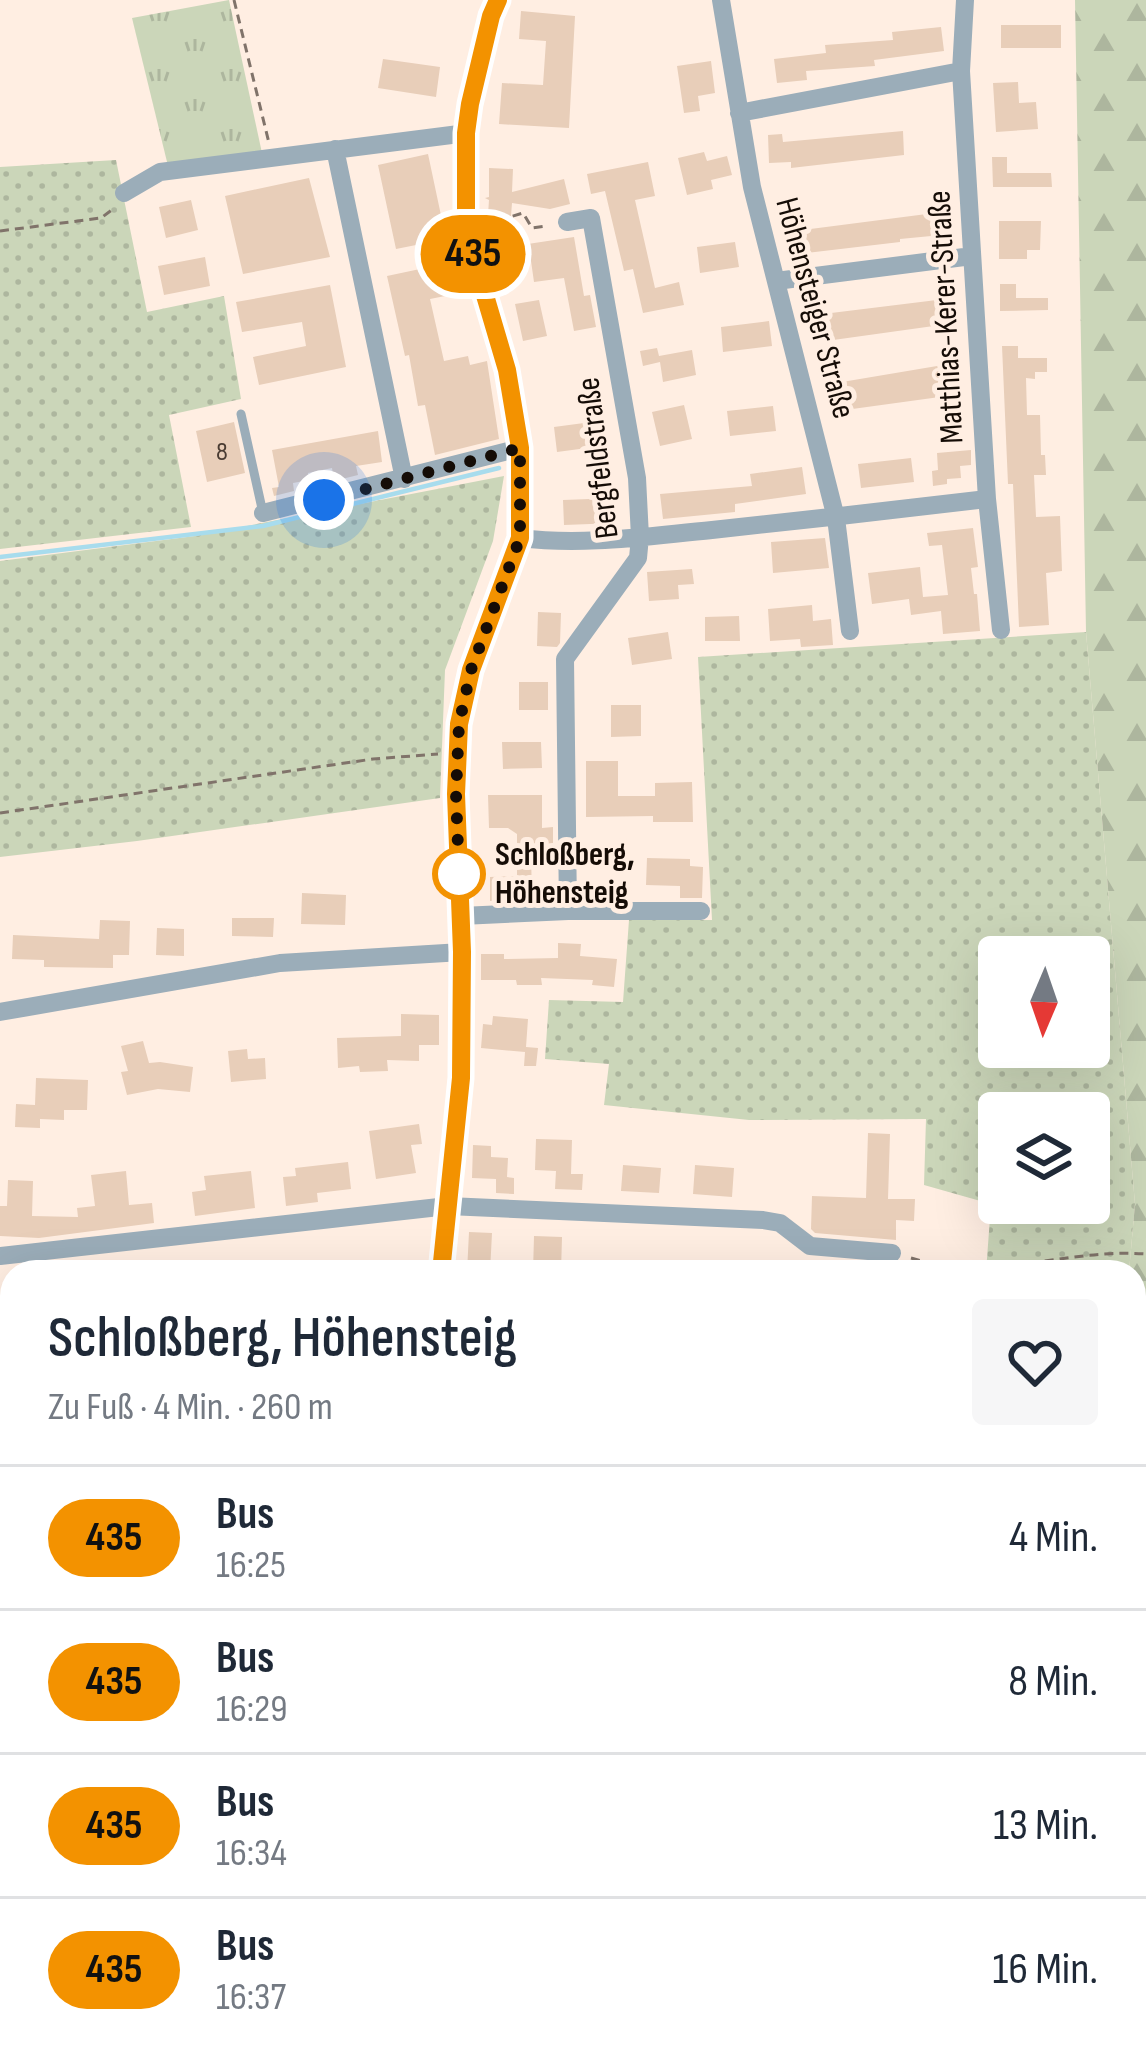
<!DOCTYPE html>
<html lang="de">
<meta charset="utf-8">
<style>
:root{--surface:#fff;--page:#f6f6f7;--text:#1f2937;--muted:#747a83;--line:#e0e1e3}
body{margin:0;font-family:"Sofia Sans Condensed",sans-serif;background:var(--page);color:var(--text);height:100vh;display:flex;flex-direction:column;font-size:45px;white-space:nowrap}
*{box-sizing:border-box;margin:0}
p{font-size:39px;color:var(--muted)}
.icon{flex:none;width:66px;height:66px;fill:none;stroke:currentColor;stroke-width:2;stroke-linecap:round;stroke-linejoin:round}
.map{position:relative;flex:1;overflow:hidden}
.drawer{position:absolute;left:0px;top:1260px;width:1146px;height:807px;display:flex;flex-direction:column;background:var(--surface);border-radius:36px 36px 0 0;box-shadow:0 12px 48px #0002}
.drawer>*{flex:none}
.badge{padding:0 24px;border-radius:39px;font-size:42px;line-height:78px}
.needle{width:78px;rotate:182deg}
.fabs{position:absolute;left:978px;top:936px;display:grid;gap:24px}
.fabs a{display:grid;place-items:center;width:132px;height:132px;border-radius:12px;background:var(--surface);box-shadow:0 12px 48px #0002;font-size:60px}
.you{position:absolute;width:60px;height:60px;margin:-30px;border:9px solid #fff;border-radius:50%;background:#1a73e8;box-shadow:0 0 0 18px #1a73e833}
.map>.badge{position:absolute;translate:-50% -50%;box-shadow:0 0 0 6px #fff}
.round{display:grid;place-items:center;flex:none;width:126px;height:126px;border-radius:12px;background:var(--page)}
.head{display:flex;align-items:center;justify-content:space-between;height:204px;padding:0 48px}
h1{font-size:57px;font-weight:600;line-height:90px}
ul{padding:0;list-style:none}
li{display:flex;align-items:center;gap:36px;height:144px;padding:0 48px;border-top:3px solid var(--line)}
li div{flex:1}
li b{display:block;font-size:45px}
li em{font-style:normal}
li .badge{min-width:132px;font-weight:700;text-align:center}
.map>svg:first-child{display:block}
</style>
<div class="map">
<svg width="1146" height="2065" viewBox="0 0 1146 2065">
<defs>
<pattern id="grass-dots" width="8" height="8" patternUnits="userSpaceOnUse" patternTransform="scale(3)"><rect width="8" height="8" fill="#cbd6b9"/><path d="M2 2h.1M6 6h.1" fill="none" stroke="#adb69e" stroke-width="1.8" stroke-linecap="round"/></pattern>
<pattern id="forest-firs" width="22" height="20" patternUnits="userSpaceOnUse" patternTransform="scale(3)"><rect width="22" height="20" fill="#cbd6b9"/><path d="M5 1l3.5 6h-7zM16 11l3.5 6h-7z" fill="#adb69e"/></pattern>
<pattern id="park-tufts" width="24" height="20" patternUnits="userSpaceOnUse" patternTransform="scale(3)"><rect width="24" height="20" fill="#cbd6b9"/><path d="M3 7l-1-3M5 7V3M7 7l1-3M15 17l-1-3M17 17v-4M19 17l1-3" fill="none" stroke="#adb69e"/></pattern>
</defs>
<rect width="100%" height="100%" fill="#ffeee2"/>
<path fill="url(#grass-dots)" fill-rule="evenodd" d="M116,160l31,152 77,-16 17,103 -72,16 22,112 -191,22v-382z
M504,476l-11,65 -48,129 -5,128 -303,43 -137,16v-296l195,-25z
M1086,632l49,572 -6,68h-143l5,-68 -67,-19 2,-66 -177,1 -145,-15 5,-41 -64,-5 4,-59 74,2 6,-82h83l-14,-263zM999,957h90v90h-90zM999,1113h90v90h-90z
M12,1387v624l-12,9v-632z
M245,2055h239l-33,10h-221z"/>
<path fill="url(#forest-firs)" d="M1075,0h71v2065h-250l-5,-10h243v-783h-5l6,-68 -49,-572z
M484,2055h318l2,5 -4,5h-349z"/>
<path fill="url(#park-tufts)" d="M229,0l33,153 -94,13 -36,-148z"/>
<g fill="none" stroke-linecap="round" stroke-linejoin="round">
<path stroke="#a8dced" stroke-width="4.5" d="M0,557l263,-31 236,-58"/>
</g>
<path fill="#e8ceb9" d="M521,11l54,5 -6,112 -70,-4 3,-41 41,2 3,-44 -27,-2z
M1001,25h60v23h-60z
M941,27l3,24 -70,9 1,6 -69,5 1,9 -30,3 -3,-24 52,-6 -1,-8 68,-5 -1,-8z
M383,59l57,8 -4,30 -58,-9z
M711,61l4,32 -17,3 2,15 -16,2 -7,-47z
M1018,82l1,21 17,-1 2,27 -42,3 -3,-49z
M903,131l1,24 -113,13v-6l-22,1 -1,-28 14,-1 1,8z
M704,152l3,9 20,-5 5,19 -21,5 2,9 -26,6 -9,-37z
M428,154l18,85 -50,10 -18,-84z
M992,157h15v16h44l1,14h-59z
M648,162l7,34 -20,4 20,88 24,-6 5,23 -41,8 -10,-44 -9,2 -19,-80 -14,3 -4,-20z
M489,168l24,1 -1,23 52,-13 6,25 -20,5 -38,-6 -1,13 -23,-1 1,-15 -4,-2 4,-1z
M309,178l21,79 -87,17 -18,-78z
M191,200l7,30 -32,8 -7,-31z
M950,211l2,23 -52,5v3l-102,12 -3,-23z
M999,221h42l-1,29h-13v9h-28z
M574,237l10,59 6,-1 6,32 -22,4 -10,-53 -30,4 -3,-21 -27,4 -3,-17z
M735,242l4,25 -39,6 -3,-26z
M205,257l5,29 -46,9 -6,-29z
M453,262l7,31 -30,6 14,62 24,-5 2,9 17,-4 12,78 -64,16 -10,-50 -7,1 -9,-51 -4,1 -18,-80z
M1000,284h16v14h32v12l-48,1z
M330,285l16,82 -87,18 -6,-28 53,-11 -4,-24 -60,10 -6,-30z
M945,299l3,25 -122,17 -3,-27z
M539,300l8,36 -24,5 -8,-37z
M769,321l3,25 -49,6 -2,-25z
M1002,346h16v12h29v14h-12v7l-9,-1 1,37h13l1,40h4l1,20h-12l2,42 24,-1 2,55 -16,2 3,52 -30,2 -6,-143h-5z
M657,348l2,8 33,-6 4,25 -33,7 -3,-20 -17,4 -3,-15z
M943,365l4,31 -102,14 -3,-28z
M684,405l8,34 -32,7 -8,-34z
M773,406l3,25 -46,5 -3,-25z
M599,421l3,25 -45,6 -3,-25z
M234,422l11,51 -38,9 -11,-51z
M378,431l4,31 -26,4 2,9 -24,6 -2,-13 -24,5 1,7 -16,3 1,8 -20,5 -2,-8 7,-1 -7,-37z
M971,450v15l-11,1 1,12 -14,1v5l-14,2 -1,-15 6,-1 -1,-17z
M911,458l3,24 -53,6 -3,-24z
M802,467l4,27 -71,10v8l-72,7 -3,-25 92,-8 -2,-12z
M616,498l1,25 -53,2 -1,-25z
M973,528l5,39 -7,1 3,26h3l3,37 -37,3 -2,-23 -30,4 -2,-16 -37,5 -4,-31 52,-6 3,30 25,-2 -6,-50 -13,1 -2,-13z
M825,538l4,30 -56,5 -2,-31z
M692,569l2,15 -16,1 1,14 -30,2 -2,-29z
M812,605l1,16 18,-2 2,26 -32,2 -1,-8 -30,2 -2,-32z
M538,612l23,1 -1,30 -3,4 -20,-1z
M739,616l1,25h-35v-24z
M668,632l4,27 -40,6 -4,-27z
M519,682h29v28h-29z
M611,705h30v31l-30,1z
M502,742h39l1,26 -39,1z
M586,761h32v35h37v-13l37,-1 1,40h-40v-6l-67,1z
M488,795h54v33l11,-1v26h-22l1,46 -42,2v-24l27,-1v-42l-9,-6h-19z
M647,858l43,1v7l13,1 -1,31h-22v-12l-34,-1z
M302,893l44,2 -1,30 -44,-1z
M232,918h42l-1,19 -41,-1z
M100,920l30,1 -1,34h-16v13l-69,-1v-7l-32,-1 1,-24 86,4z
M157,928l27,1v27l-28,-1z
M558,943l23,1 -1,12 37,3 -3,28 -22,-2 1,-5 -52,-2 1,7h-25l-1,-5h-35v-26h23v5l54,-1z
M401,1014l38,1v30h-20v16l-32,-1 1,11 -28,1 -1,-6 -21,2 -1,-30 64,-2z
M493,1016l35,3 -2,28 12,1 -2,18h-12l1,-14 -44,-4 2,-24 9,1z
M143,1041l6,22 11,-1 33,5 -3,25 -32,-3 -31,6 -6,-23 7,-1 -7,-25z
M247,1049l1,10 17,-1 1,21 -35,3 -3,-31z
M36,1078l52,2 -1,30h-23v10l-24,-1v9l-25,-1 1,-23 19,1z
M419,1124l3,20 -11,1 5,28 -40,6 -7,-48z
M868,1133l22,1 -2,65h27l-1,22 -18,-1v20l-81,-7 -4,-4 1,-33 54,2z
M536,1139l36,1 -1,34h12l-1,16 -27,-1 1,-18 -21,-1z
M473,1145l18,1v11l17,1 -1,19 7,1v16l-18,-1v-14l-24,-1z
M348,1162l3,27 -34,4 1,9 -32,4 -3,-29 13,-1 -1,-8z
M623,1165l38,3 -2,25 -38,-2z
M695,1165l39,3 -2,29 -39,-3z
M126,1171l3,34 23,-2 2,20 -115,15 -39,-2v-30h7l1,-26 25,1 -1,35 46,1 -1,-9 18,-2 -4,-31z
M251,1171l4,37 -60,8 -3,-24 14,-2 -2,-14z
M469,1232l23,1 -2,39h-23z
M534,1236l28,1 -1,35h-28z"/>
<g fill="none" stroke-linecap="round" stroke-linejoin="round">
<path stroke="#80736a" stroke-width="3" stroke-dasharray="9 6" stroke-linecap="butt" d="M234,0l35,143
M484,225l39,-12 9,15 15,-2
M0,231l101,-13 12,-9
M0,813l373,-54 65,-5
M911,1258c85,25 153,-10 235,-4
M1134,1763l12,-4
M948,2065v-10
M1021,2065v-10
M1036,2065l2,-10"/>
<path stroke="#9badb9" stroke-width="9" d="M241,414l22,99"/>
<path stroke="#9badb9" stroke-width="18" d="M721,0l31,187 84,331 14,113
M965,0l-4,71 26,428 14,131
M739,113l222,-42
M335,149l69,330
M124,193l36,-21 307,-39
M567,222l24,-4 46,260 3,59 -2,21 -73,101 3,252
M776,281l196,-25
M263,513l257,-65
M520,538c65,8 127,-2 192,-8 92,-10 183,-20 275,-31
M461,916l107,-5h133
M0,1012l280,-49 182,-11
M0,1256l448,-50 315,14 17,3 30,23 82,7
M441,1272l20,-194 1,-126 -6,-158 3,-69 12,-55 49,-132v-90l-13,-78 -41,-139 1,-98 3,-29 21,-88 7,-16
M0,2005l12,-8
M1134,2016l12,-32
M1116,2065l3,-10"/>
</g>
<g fill="none" stroke-linecap="round" stroke-linejoin="round">
<g stroke="#fff" stroke-width="27">
<path id="line" d="M441,1272l20,-194 1,-126 -6,-158 3,-70 12,-54 49,-132v-90l-13,-78 -41,-139v-98l4,-29 21,-88 7,-16"/>
</g>
<use href="#line" stroke="#f39200" stroke-width="18"/>
<path stroke="#150c06" stroke-width="12" stroke-dasharray="0 21.6" d="M324,500l196,-52v90l-49,132 -12,54 -3,70 3,80"/>
</g>
<circle fill="#fff" stroke="#f39200" stroke-width="6" cx="459" cy="874" r="24"/>
<g text-anchor="middle" dominant-baseline="central" stroke-width="10" stroke-linejoin="round" paint-order="stroke">
<g font-size="27" fill="#4a3c33">
<text x="222" y="452">8</text>
</g>
<g font-size="33" fill="#150c06" stroke="#ffeee2">
<text transform="translate(815 308) rotate(75)">Höhensteiger Straße</text>
<text transform="translate(946 317) rotate(-93)">Matthias-Kerer-Straße</text>
<text transform="translate(598 458) rotate(-97)">Bergfeldstraße</text>
</g>
<g font-size="33" font-weight="bold" fill="#150c06" stroke="#ffeee2" text-anchor="start">
<text x="495" y="855">Schloßberg,<tspan x="495" dy="38">Höhensteig</tspan></text>
</g>
</g>
</svg>
<div class="fabs">
<a><svg class="needle" viewBox="-14 -14 28 28"><path d="M0-13l5 13h-10z" fill="#e53935"/><path d="M0 13l5-13h-10z" fill="#747a83"/></svg></a>
<a><svg class="icon" aria-label="layers" viewBox="0 0 24 24"><path d="M12 4l9 5-9 5-9-5zM3 14l9 5 9-5"/></svg></a>
</div>
<div class="you" style="left:324px;top:500px"></div>
<b class="badge" style="left:473px;top:254px;background:#f39200;color:#111">435</b>
<section class="drawer">
<div class="head"><div><h1>Schloßberg, Höhensteig</h1><p>Zu Fuß · 4 Min. · 260 m</p></div><a class="round"><svg class="icon" aria-label="heart" viewBox="0 0 24 24"><path d="M12 20l-8-8c-3-5 5-10 8-4 3-6 11-1 8 4z"/></svg></a></div>
<ul>
<li><span class="badge" style="background:#f39200;color:#111">435</span><div><b>Bus</b><p>16:25</p></div><em>4 Min.</em></li>
<li><span class="badge" style="background:#f39200;color:#111">435</span><div><b>Bus</b><p>16:29</p></div><em>8 Min.</em></li>
<li><span class="badge" style="background:#f39200;color:#111">435</span><div><b>Bus</b><p>16:34</p></div><em>13 Min.</em></li>
<li><span class="badge" style="background:#f39200;color:#111">435</span><div><b>Bus</b><p>16:37</p></div><em>16 Min.</em></li>
</ul>
</section>
</div>
